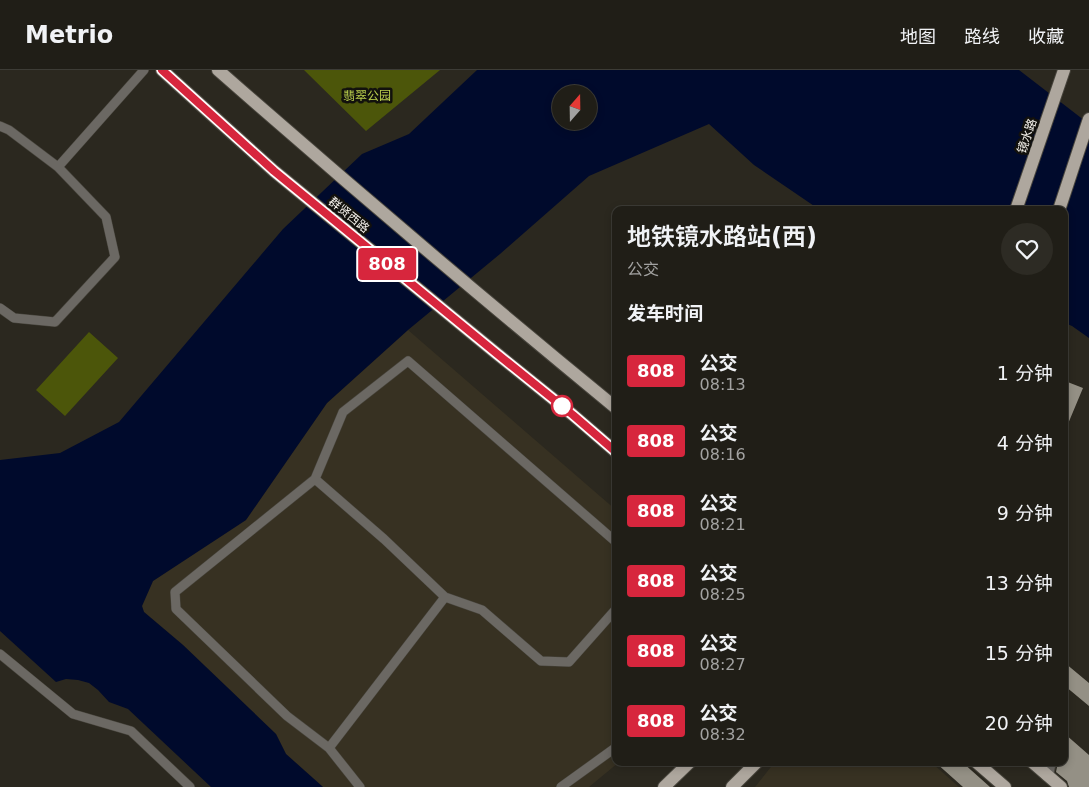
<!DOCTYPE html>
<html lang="zh">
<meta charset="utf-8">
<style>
:root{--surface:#201e17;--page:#2d2b24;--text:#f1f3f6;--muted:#a2a2a1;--line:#3d3c36}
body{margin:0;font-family:"DejaVu Sans","Noto Sans SC",sans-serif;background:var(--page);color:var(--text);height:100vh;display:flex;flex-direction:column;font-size:19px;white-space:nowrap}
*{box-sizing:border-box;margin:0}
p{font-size:16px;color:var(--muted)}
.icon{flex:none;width:28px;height:28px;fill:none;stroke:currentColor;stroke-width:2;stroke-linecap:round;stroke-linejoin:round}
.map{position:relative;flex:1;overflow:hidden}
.panel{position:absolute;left:612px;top:136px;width:456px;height:560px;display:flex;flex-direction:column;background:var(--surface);border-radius:10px;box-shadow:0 2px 8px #0003,0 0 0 1px var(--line)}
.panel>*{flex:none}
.badge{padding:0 10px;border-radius:4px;font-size:18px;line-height:32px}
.needle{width:32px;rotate:20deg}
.controls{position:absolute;left:552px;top:15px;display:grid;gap:10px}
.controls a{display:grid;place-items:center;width:45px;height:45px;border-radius:50%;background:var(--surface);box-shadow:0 2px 8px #0003,0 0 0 1px var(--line);font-size:25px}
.map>.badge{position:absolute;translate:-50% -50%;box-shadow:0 0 0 2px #fff}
h2{padding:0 15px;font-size:19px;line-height:45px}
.round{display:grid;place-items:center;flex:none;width:52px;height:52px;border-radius:26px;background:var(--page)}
.overview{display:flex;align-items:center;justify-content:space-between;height:85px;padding:0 15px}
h1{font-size:24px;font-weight:600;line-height:38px}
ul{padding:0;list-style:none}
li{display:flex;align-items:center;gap:15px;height:70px;padding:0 15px}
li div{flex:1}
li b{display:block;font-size:19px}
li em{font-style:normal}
li .badge{min-width:55px;font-weight:700;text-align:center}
header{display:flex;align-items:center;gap:30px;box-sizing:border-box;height:70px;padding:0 25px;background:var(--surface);border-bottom:1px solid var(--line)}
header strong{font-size:24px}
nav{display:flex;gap:28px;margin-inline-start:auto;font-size:18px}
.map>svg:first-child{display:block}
</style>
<header>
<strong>Metrio</strong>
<nav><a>地图</a><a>路线</a><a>收藏</a></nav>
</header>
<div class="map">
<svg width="1089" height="717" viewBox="0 0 1089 717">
<rect width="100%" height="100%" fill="#2b281f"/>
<path fill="#373122" d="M408,260l208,180v252l2,1 -29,24h-266l-37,-33 -10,-20 -93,-89 -39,-33 -2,-6 11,-25 93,-61 81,-117z
M774,693h158l27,24h-204z"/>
<path fill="#4c560a" d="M304,0h136l-74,61z
M89,262l29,26 -53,58 -29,-26z"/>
<path fill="#000a2c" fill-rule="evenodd" d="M477,0h542l70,54v214l-17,-12 -7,-3v-113h-245l-66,-45 -45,-41 -120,52 -89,78 -92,76 -81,73 -81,117 -93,61 -11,25 2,6 39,33 93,89 10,20 37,33h-112l-83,-78 -19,-7 -11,-12 -9,-7 -11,-3 -12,-1 -10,3 -56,-51v-171l60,-7 59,-31 164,-193 79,-75 47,-20zM561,24h28v27h-28z"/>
<path fill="#949085" d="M1065,311l18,7 -18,43z
M1065,593l24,20v23l-24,-20z
M1065,664l24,21v32h-20l-2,-6 -11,-9 2,-10h7z
M935,692h27l28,25h-27z"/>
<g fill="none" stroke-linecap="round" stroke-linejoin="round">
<g stroke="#47443c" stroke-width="10">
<path id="lane" d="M0,56l9,4 49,37 48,50 9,40 -60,65 -41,-4 -14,-10
M58,97l86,-97
M315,409l-140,113 1,17 111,107 42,32 31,39
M616,472l-208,-181 -65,51 -28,67 69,60 61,58 37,13 59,51 28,1 47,-53
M0,584l73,60 58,17 59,56
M329,678l116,-151
M561,717l54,-39"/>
</g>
<g stroke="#47443c" stroke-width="14">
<path id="street" d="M1047,705l3,-13"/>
</g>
<g stroke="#47443c" stroke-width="14">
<path id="primary" d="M162,0l112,101 222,182 77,62 43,37
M218,0c131,115 264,228 398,338
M1016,140l48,-140
M1059,140l30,-91
M976,692l29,25
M1032,692l29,25
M664,717l26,-25
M732,717l25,-25"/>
</g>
<use href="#lane" stroke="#6b6863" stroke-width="9"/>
<use href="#street" stroke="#6b6863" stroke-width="12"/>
<use href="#primary" stroke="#aea79e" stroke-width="12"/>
</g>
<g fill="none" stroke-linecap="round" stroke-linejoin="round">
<g stroke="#fff" stroke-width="11">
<path id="line" d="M162,0l112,101 222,182 77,62 43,37"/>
</g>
<use href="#line" stroke="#d7263d" stroke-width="8"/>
</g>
<circle fill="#fff" stroke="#d7263d" stroke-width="2.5" cx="562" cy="336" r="10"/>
<g text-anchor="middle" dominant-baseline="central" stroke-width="5" stroke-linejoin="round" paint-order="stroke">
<g font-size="12" fill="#b9ce4d" stroke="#12110d">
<text x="367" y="26">翡翠公园</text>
</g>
<g font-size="12" fill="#f6f3ed" stroke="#12110d">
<text transform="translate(1027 66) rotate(-71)">镜水路</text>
<text transform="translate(349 145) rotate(39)">群贤西路</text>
</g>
</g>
</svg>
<div class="controls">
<a><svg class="needle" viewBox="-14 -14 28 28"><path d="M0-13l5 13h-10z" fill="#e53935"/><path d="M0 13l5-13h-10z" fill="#a2a2a1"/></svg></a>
</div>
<b class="badge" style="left:387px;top:194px;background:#d7263d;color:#fff">808</b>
<section class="panel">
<div class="overview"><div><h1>地铁镜水路站(西)</h1><p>公交</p></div><a class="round"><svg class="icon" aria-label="heart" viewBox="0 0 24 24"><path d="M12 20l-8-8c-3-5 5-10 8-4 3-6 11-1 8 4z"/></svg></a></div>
<h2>发车时间</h2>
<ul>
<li><span class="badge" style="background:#d7263d;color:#fff">808</span><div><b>公交</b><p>08:13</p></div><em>1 分钟</em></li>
<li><span class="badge" style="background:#d7263d;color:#fff">808</span><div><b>公交</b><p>08:16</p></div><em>4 分钟</em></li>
<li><span class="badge" style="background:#d7263d;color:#fff">808</span><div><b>公交</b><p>08:21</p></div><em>9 分钟</em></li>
<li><span class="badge" style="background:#d7263d;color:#fff">808</span><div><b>公交</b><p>08:25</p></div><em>13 分钟</em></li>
<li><span class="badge" style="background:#d7263d;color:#fff">808</span><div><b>公交</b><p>08:27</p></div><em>15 分钟</em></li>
<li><span class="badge" style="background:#d7263d;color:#fff">808</span><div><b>公交</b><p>08:32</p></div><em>20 分钟</em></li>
</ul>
</section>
</div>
